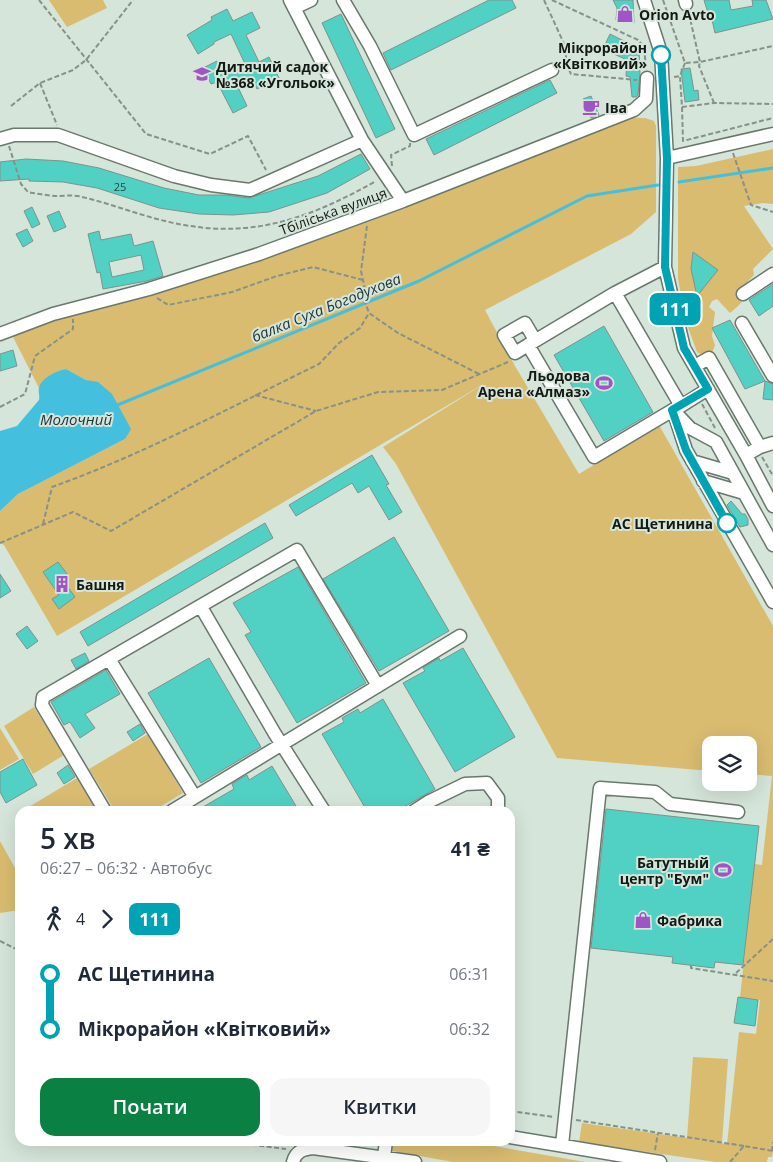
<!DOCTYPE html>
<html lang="uk">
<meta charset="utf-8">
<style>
:root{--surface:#fff;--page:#f6f6f7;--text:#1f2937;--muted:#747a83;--accent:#0b8043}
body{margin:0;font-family:"Open Sans",sans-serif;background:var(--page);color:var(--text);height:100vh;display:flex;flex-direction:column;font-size:19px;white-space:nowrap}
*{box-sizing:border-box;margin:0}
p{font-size:16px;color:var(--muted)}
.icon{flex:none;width:28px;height:28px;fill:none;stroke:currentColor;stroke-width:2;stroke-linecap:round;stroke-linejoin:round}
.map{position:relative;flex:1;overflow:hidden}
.side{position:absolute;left:15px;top:806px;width:500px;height:340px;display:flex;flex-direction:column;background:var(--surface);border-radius:15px;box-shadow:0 5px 20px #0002}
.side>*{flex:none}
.badge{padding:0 10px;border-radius:8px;font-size:18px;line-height:32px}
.buttons{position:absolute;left:702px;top:736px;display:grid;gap:10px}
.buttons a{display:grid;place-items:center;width:55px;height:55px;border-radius:10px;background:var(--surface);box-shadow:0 5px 20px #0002;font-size:25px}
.map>.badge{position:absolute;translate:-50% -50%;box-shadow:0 0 0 2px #fff}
.legs{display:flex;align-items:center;gap:8px;height:55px;padding:0 25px;font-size:16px}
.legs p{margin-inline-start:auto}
.summary{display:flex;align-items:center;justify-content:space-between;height:85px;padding:0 25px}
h1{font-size:28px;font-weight:600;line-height:38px}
.primary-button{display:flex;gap:10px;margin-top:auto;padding:10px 25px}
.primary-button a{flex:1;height:58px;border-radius:15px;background:var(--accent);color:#fff;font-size:20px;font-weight:600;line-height:58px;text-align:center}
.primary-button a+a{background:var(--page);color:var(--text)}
ul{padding:0 25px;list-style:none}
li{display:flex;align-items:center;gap:18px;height:55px;font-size:19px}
li i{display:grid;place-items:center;width:8px;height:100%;margin:0 6px;background:currentColor}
li i::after{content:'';width:12px;height:12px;margin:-6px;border:4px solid;border-radius:50%;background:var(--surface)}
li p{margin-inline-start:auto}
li:first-child i{background:linear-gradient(#0000 50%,currentColor 0)}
li:last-child i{background:linear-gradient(currentColor 50%,#0000 0)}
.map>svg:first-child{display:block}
</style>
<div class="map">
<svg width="773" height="1162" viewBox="0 0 773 1162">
<rect width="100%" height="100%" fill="#d5e5d9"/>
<path fill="#d9bc70" d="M49,0h54l4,8 -40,19z
M623,118h22l9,3 2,5v86l-25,22 -146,76 30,56 64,108 80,-49 114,201v526l-1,5h-4l-1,5h-51l-137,-20 3,-19 105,15 6,-81 35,2 -6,84 -23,-3 28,4 12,-112 17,2 4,-34 -20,-2 8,-76 -63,-9 14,-94 60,7 -4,38 7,1 10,-89 -23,-2v-29h-38v26l-154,-13 -161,-294 -13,-17 104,-65 -430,254 -53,-91 -4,-2v-32l18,-17 107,-55 -27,-56 -12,-3 -20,-11 -23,13 -4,6 -27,-53 50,-18 119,-34z
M773,149v55l-10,-1 -19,3 29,43 -20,20 1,6 -6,6c0,17 -6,22 -18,32l-13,-14 -5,2 -3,6 6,5 -3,24 3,9 -3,8 -8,3 -7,-4 -11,-30 -8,-43v-112l18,-1z
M34,707l30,48 -31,19 -29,-48z
M0,728l19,31 -19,11z
M148,734l35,59 -30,18h-38l-26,-42z
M77,778l21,33h-76z
M0,841l20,36v33l-20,3z
M394,1141h72l119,21h-132l-61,-11z"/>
<path fill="#44bfdd" d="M66,369l20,11 12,2 14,12 19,35 -6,10 -107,55 -18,17v-80l17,-5 22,-26c1,-4 -1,-9 0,-12 3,-11 18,-17 27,-19z"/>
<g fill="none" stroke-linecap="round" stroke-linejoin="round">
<path stroke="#44bfdd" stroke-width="3" d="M679,182l94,-14
M115,406l304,-125 168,-85 71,-11"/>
</g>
<path fill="#51d1c3" stroke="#7e928f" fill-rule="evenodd" d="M489,0h23l4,8 -125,62 -8,-17z
M613,0h20l1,23 -18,-3 1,-12z
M704,0h25l2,10 22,-4 -1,-6h14l7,19 -58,14 -5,-22 -3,-1z
M227,9l6,12 19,-9 8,16 -14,7 13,27 10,-5 10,21 -22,11 -6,-13 -15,7 11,23 -14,7 -16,-31 -6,2 -8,-16 14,-7 7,15 22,-10 -15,-32 -17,8v2l-16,10 -11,-19 25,-15 -1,-3z
M341,14l54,115 -19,9 -54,-115z
M610,34l20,10 -1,3 10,4 1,22 -2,22 -2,2h-4l-2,-20 -4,-1 1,-16 -24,-11z
M690,68l4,23 4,-1 1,10 -14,2 -4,-33z
M550,80l7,13 -123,62 -8,-16z
M591,96l8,19 -8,3 -8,-19z
M361,154l9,15 -43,24 -58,19 -36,3 -34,-1 -40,-6 -62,-20 -34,-6 -34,-1v-2l-29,2v-19l26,-3 37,2 36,7 65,20 35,7h26l24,3 69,-22z
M32,207l8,17 -8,4 -8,-17z
M59,211l7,16 -12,5 -7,-16z
M27,229l6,12 -10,6 -7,-13z
M99,231l2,9 30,-6 3,12 19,-5 10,35 -16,5 -44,8 -3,-17 -3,1 -9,-39zM141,255l3,15 -32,7 -3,-15z
M693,252l25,18 -21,26 -6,-27z
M773,284v22l-14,10 -10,-16z
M730,320l35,61 -20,8 -33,-61z
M604,326l49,86 -49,29 -50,-86z
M13,350l4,16 -17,5v-17z
M765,381l8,3v16l-10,-1z
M372,455l17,29 -3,1 16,27 -13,8 -20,-34 -11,7 -6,-10 -56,33 -7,-11z
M731,501l11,13h3l3,5v6l-8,2 -13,-22z
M265,523l8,15 -185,108 -8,-14z
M394,537l55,94 -70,40 -56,-92z
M58,562l10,13 -6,4 13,18 -16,12 -7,-10 7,-4 -16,-23z
M298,567l68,116 -69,40 -52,-88 6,-3 -18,-29z
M0,574l11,17 -11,7z
M27,626l11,15 -11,8 -11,-15z
M463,648l52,89 -60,35 -52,-89 22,-12 -2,-3 16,-10 1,3z
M85,653l4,8 -13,8 -5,-9z
M209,658l52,89 -60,36 -53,-90z
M106,670l14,24 -35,20 10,14 -15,10 -10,-16 -6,3 -13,-23z
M383,699l52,90 -38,22h-30l-45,-77 22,-12 -2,-4 16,-9 2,4z
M140,724l5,9 -12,8 -6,-9z
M23,759l14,26 -31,18 -6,-11v-20z
M68,765l7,12 -11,7 -7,-11z
M272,766l27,45h-103l38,-22 -2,-5 15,-9 2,5z
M606,809l153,17 -16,139 -28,-3 -1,6 -42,-5 1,-6 -82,-9z
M738,997l20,3 -3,26 -21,-3z"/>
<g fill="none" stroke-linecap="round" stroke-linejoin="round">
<g stroke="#69786d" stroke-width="15">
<path id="minor" d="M290,0l72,140 41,61
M343,0l27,46 44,89 138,-65
M644,0l17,53 6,105 -2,109 19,81 62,107 27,51
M685,0l1,4
M294,8l17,-8
M0,139l14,-4h44l116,41 37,9 39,5 112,-50
M667,158l106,-24
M665,267l-50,26 66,113 27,-17
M615,293l-87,52 66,112 79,-47 17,18 26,14 57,103
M743,294l30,-20
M742,323l31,53
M0,334l53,-20 96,-25 110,-35 144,-53 231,-91 12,-11 1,-21
M528,345l-13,8 -11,-18 21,-12 10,17
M695,366l14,-8 51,89 -14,8
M681,406l-8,4 13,40 87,152
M760,447l13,-4
M692,461l41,12
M703,481l41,12
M201,607l74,127 49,77
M109,659l86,138
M105,811l-63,-106 1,-8 254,-147 81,136
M172,811l288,-175
M414,811l14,-9 37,-18 22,-1 11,15v13
M510,1137l150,25
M562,1145l38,-357 55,4 15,12 68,8
M384,1157l2,-16
M293,1162c3,-11 10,-13 20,-14l102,14"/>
</g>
<path stroke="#869289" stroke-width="2" stroke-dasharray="5 2.5" stroke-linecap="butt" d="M39,0l107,134 64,20 38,-18 18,34
M544,0l22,48v15l5,11 66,6
M552,0l86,40 6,7 2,21
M663,0l22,63 15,-1 -11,-48
M685,63l-5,13 2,31 32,-4 59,1
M674,77l6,-1
M40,83l17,42
M714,103l-15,-37 1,-4 73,-16
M11,106l29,-23 33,-13 13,-10 47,-60
M682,107l1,34 90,-23
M9,146l12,38 7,8c9,2 18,3 27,4 7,0 15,-1 23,0 36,8 70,23 106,29 73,13 130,-9 192,-44
M733,153l18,52 22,7
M392,166l-1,-11 19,-9v-3
M367,226l-6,45 5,23 -2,5 5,14 29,20 81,41
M157,298l11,7 64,-13 45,-16 36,-9 50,13
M255,395l61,16
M702,404l13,24
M0,407l25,-13 10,-38 38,-27v-10
M762,457l11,19
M43,524l9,-37c92,-33 179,-80 267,-123l20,-21 21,-15 9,-15
M0,543l73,-31 38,19 205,-120 62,-19 64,-2 66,-28
M0,941l20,10
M691,965v3l82,13
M736,973l37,-34
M510,1111l44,6
M576,1120l168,26
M222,1141l64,8
M655,1150l3,-17
M772,1151l1,-9
M730,1162l14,-16 29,5"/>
<use href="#minor" stroke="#fff" stroke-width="12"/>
</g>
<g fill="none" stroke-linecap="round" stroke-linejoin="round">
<g stroke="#fff" stroke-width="11">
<path id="line-1" d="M661,55l6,103 -2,109 19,81 24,41 -36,21 14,40 41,73"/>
</g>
<use href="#line-1" stroke="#00a3b4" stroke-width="8"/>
</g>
<defs>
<g id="shop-bare" transform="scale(1.35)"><path d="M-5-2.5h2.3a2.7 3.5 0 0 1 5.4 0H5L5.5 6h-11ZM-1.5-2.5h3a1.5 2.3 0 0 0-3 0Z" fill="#a054c6" stroke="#d5e5d9" stroke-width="2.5" paint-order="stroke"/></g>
<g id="school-bare" transform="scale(1.35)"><path d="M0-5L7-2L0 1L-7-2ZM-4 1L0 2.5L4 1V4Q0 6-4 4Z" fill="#a054c6" stroke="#d5e5d9" stroke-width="2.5" paint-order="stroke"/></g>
<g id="cafe-bare" transform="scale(1.35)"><path d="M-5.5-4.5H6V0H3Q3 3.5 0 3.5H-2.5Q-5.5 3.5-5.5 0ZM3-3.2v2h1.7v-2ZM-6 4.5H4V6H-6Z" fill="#a054c6" stroke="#d5e5d9" stroke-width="2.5" paint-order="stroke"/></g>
<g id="stadium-bare" transform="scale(1.35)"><path d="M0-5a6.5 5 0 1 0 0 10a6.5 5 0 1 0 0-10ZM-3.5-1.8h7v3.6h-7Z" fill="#a054c6" stroke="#d5e5d9" stroke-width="2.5" paint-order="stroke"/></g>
<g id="building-bare" transform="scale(1.35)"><path d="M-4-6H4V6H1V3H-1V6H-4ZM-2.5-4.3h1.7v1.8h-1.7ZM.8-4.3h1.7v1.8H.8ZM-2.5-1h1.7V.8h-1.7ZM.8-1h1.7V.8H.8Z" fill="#a054c6" stroke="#d5e5d9" stroke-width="2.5" paint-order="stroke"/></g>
</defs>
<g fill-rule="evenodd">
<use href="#shop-bare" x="625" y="14"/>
<use href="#school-bare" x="202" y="74"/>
<use href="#cafe-bare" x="591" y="107"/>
<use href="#stadium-bare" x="604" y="383"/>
<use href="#building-bare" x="62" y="584"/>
<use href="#stadium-bare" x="723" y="870"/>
<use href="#shop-bare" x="643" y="920"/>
</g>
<g fill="#fff" stroke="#00a3b4" stroke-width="2.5">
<circle cx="661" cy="55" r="9"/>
<circle cx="727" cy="523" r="9"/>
</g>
<g text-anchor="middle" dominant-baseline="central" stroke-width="4" stroke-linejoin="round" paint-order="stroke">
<g font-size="11" fill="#234740">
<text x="120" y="186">25</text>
</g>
<g font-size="14" font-weight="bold" fill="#141915" stroke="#d5e5d9" text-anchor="start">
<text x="639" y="14">Orion Avto</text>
<text x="216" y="66">Дитячий садок<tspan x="216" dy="16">№368 «Угольок»</tspan></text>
<text x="605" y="107">Іва</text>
<text x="590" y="375" text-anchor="end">Льодова<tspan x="590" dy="16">Арена «Алмаз»</tspan></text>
<text x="76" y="584">Башня</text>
<text x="709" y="862" text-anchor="end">Батутный<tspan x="709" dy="16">центр "Бум"</tspan></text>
<text x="657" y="920">Фабрика</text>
</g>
<g font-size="14" font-weight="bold" fill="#141915" stroke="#d5e5d9" text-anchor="end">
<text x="647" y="47">Мікрорайон<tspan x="647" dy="16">«Квітковий»</tspan></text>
<text x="713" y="523">АС Щетинина</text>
</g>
<g font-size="14" fill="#141915" stroke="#d5e5d9">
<text transform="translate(333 211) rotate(-20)">Тбіліська вулиця</text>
</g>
<g font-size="15" font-style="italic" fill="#1e3339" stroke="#d5e5d9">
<text transform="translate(326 307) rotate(-22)">балка Суха Богодухова</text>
<text x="76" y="419">Молочний</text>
</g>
</g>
</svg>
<div class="buttons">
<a><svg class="icon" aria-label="layers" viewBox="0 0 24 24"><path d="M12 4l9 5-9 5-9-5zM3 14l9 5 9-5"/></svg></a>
</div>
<b class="badge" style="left:675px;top:309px;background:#00a3b4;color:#fff">111</b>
<section class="side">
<div class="summary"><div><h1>5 хв</h1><p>06:27 – 06:32 · Автобус</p></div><b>41 ₴</b></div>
<div class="legs"><svg class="icon" aria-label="walk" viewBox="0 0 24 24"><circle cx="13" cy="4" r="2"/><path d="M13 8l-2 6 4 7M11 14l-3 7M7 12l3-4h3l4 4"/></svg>4<svg class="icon" aria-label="forward" viewBox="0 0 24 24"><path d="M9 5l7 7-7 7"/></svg><b class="badge" style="background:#00a3b4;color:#fff">111</b></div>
<ul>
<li><i style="color:#00a3b4"></i><b>АС Щетинина</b><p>06:31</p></li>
<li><i style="color:#00a3b4"></i><b>Мікрорайон «Квітковий»</b><p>06:32</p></li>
</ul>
<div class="primary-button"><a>Почати</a><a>Квитки</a></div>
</section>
</div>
